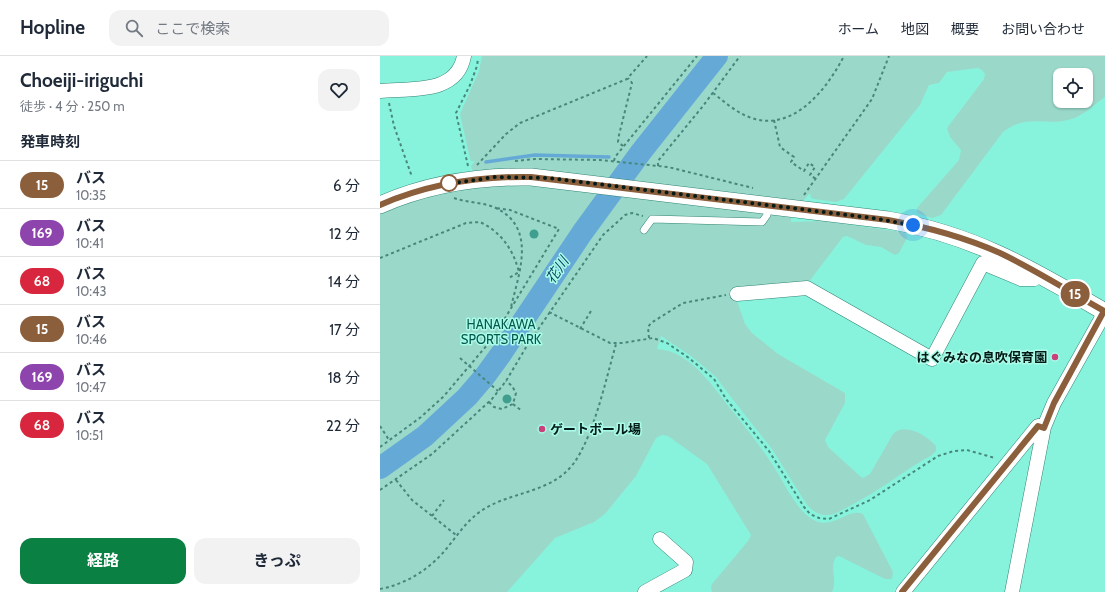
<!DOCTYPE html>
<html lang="ja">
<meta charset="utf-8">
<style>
:root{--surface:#fff;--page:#f2f2f3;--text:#1f2937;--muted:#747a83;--line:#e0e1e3;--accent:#0b8043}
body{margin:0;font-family:Cabin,"Noto Sans JP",sans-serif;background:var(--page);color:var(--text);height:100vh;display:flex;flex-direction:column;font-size:15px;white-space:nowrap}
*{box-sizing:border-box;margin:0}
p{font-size:13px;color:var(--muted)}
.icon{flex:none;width:22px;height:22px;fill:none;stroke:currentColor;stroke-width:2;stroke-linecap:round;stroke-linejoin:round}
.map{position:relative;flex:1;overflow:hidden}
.side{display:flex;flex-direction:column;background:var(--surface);width:380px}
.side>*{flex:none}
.badge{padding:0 8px;border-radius:13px;font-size:14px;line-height:26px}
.tools{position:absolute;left:673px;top:12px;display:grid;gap:8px}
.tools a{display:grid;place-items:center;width:40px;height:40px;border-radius:8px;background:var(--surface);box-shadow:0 1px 3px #0004;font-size:20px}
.you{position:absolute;width:20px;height:20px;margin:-10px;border:3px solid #fff;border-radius:50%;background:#1a73e8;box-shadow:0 0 0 6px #1a73e833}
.map>.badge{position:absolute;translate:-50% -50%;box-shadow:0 0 0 2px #fff}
h2{padding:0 20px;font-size:15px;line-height:36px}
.round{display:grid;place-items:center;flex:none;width:42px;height:42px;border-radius:12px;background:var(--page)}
.head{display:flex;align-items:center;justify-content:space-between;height:68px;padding:0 20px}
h1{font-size:19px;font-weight:700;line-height:30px}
.button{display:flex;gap:8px;margin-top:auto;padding:8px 20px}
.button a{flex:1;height:46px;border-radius:12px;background:var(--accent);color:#fff;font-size:16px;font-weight:700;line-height:46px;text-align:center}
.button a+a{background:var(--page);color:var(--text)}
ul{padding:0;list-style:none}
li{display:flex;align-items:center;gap:12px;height:48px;padding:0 20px;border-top:1px solid var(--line)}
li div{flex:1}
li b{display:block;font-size:15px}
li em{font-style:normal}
li .badge{min-width:44px;font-weight:700;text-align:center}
header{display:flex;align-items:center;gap:24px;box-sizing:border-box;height:56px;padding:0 20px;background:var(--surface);border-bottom:1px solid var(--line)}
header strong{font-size:19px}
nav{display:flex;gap:22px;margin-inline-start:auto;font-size:14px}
.search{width:280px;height:36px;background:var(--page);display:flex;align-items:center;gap:10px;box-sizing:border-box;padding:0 14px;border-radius:12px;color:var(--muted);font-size:15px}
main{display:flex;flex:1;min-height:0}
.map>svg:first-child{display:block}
</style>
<header>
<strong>Hopline</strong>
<div class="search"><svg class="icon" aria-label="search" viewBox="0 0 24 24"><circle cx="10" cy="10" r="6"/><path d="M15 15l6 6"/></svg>ここで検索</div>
<nav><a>ホーム</a><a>地図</a><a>概要</a><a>お問い合わせ</a></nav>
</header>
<main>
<section class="side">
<div class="head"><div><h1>Choeiji-iriguchi</h1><p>徒歩 · 4 分 · 250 m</p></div><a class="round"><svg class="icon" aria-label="heart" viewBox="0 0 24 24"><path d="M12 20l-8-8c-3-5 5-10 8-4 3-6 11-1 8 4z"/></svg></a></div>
<h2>発車時刻</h2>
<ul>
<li><span class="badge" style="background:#8b5e3c;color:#fff">15</span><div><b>バス</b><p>10:35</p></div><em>6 分</em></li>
<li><span class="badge" style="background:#8e44ad;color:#fff">169</span><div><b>バス</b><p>10:41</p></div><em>12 分</em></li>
<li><span class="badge" style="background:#d7263d;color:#fff">68</span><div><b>バス</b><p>10:43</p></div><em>14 分</em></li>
<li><span class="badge" style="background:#8b5e3c;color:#fff">15</span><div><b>バス</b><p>10:46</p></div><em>17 分</em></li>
<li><span class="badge" style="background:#8e44ad;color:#fff">169</span><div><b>バス</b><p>10:47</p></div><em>18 分</em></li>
<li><span class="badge" style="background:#d7263d;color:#fff">68</span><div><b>バス</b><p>10:51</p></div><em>22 分</em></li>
</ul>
<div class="button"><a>経路</a><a>きっぷ</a></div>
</section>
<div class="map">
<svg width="725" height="536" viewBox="0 0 725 536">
<rect width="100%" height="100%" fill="#88f3dc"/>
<path fill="#9ad9ca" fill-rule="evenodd" d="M102,0h623v41c-10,7 -21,18 -33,22 -26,8 -44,-6 -69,13l-62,83 -9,3 -15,-5v-5l42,-48 2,-10 -11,-13 -3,-9 37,-49 1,-5 -3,-4 -4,-2 -31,4 -8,11 -10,2 -9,20 -76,94 -8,3 -22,-3 -3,-1 -1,-5 -19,22v7l31,-1 80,11 4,2 1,4 -8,15 -4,2 -14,-8 -15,-2 -19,-9 -4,1 -35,46 -72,15 9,26 7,9 26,21 67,39v10l-20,37 3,7 32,29 3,2 7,-4 23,-40c12,-12 34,2 43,12v5l-4,4c-29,16 -54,37 -84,52 -6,3 -13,8 -20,8 -9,1 -15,-4 -21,-10l-35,-56 -42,-53 -14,-19 -25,-21 -30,-20 -4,13c35,2 57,40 77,64 14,18 28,35 40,54 9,14 22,41 35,50 23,17 37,-10 54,-3l30,58 -1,7h-7l-46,-23 -3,1c-7,10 2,24 -4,35h-120l-1,-5 1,-3 36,-43 3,-6 -44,-71 -39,-28 -6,-1 -6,3 -20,38 -31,38 -11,8 -39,16 -48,54h-127v-378l93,-42 -2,-6 4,-5h-4l-1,-2 -10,-45 19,-43zM680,19h26v26h-26z"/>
<path fill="#65aad6" d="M40,373l10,13 -24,12 -3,-5z"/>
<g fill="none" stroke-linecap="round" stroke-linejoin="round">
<path stroke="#65aad6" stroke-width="3.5" d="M246,103l9,1
M106,106l49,-7 74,2"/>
<path stroke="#65aad6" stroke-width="22" d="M0,412l45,-32 42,-39 18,-21 16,-22 81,-121 59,-81 76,-96"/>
<g stroke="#308474" stroke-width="8">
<path id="service" d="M264,174l8,-11 110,3 5,-7 1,-9"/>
</g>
<g stroke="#308474" stroke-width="15">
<path id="minor" d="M0,35c30,-3 77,4 84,-35
M357,238l70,-6 125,71 51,-96 38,16h13l3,-6
M265,536l40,-22 1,-8 -26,-23
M523,536l135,-166 6,1
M632,536l32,-165 10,-24 46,-82 5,-11"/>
</g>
<g stroke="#308474" stroke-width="18">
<path id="tertiary" d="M0,149c48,-21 99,-29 151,-28l357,43c87,15 143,49 217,92"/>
</g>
<path stroke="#47887b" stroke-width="2" stroke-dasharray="3 3" stroke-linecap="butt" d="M333,37c13,10 26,22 42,26 41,11 73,-32 89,-63
M9,47l5,23 18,51
M394,64l6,27 14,10 -3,5 13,9 5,-8 6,4 -5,8 6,4
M243,90l-5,-4 1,-7 13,-52 -4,-5
M135,105l20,-2 65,1 68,7 85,21
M234,105l1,-4 82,-101
M97,109l29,-31 14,-11 107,-44 20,-23
M88,110l-12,-53 14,-28 7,-19 1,-7
M278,110v-5l45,-55 37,-50
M424,139l68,-96 17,-43
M74,142c13,5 29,4 42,10 41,20 23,65 15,99
M0,202l86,-35 14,-1c21,10 33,27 39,50l-10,6
M169,256l61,31h13l30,-5 14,5 22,15 25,21 12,20 43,52 35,56 6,7 9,4 10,1 41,-19 68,-44 16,-5 13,-1 28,8
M200,273l11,-18
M269,282l-1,-11 3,-4 32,-20 43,-8
M80,302l38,33
M109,346l5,5 8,2 11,-5 3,-11 -4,-7 -6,-5
M133,348l9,7
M0,370l9,14
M0,391l41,-30 23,-21 49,-58 66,-109 -49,-19 -14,-2
M16,424l16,20 44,35
M0,434l52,-36 60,-55 14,-18 22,-37 75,-109 22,-20 7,-2 11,3
M52,460l12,-16
M0,533c21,-4 40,-14 56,-29 16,-15 26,-36 45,-49 29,-20 70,-17 93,-48 20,-28 32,-84 42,-119"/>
<use href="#service" stroke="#fff" stroke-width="7"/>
<use href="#minor" stroke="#fff" stroke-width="14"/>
<use href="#tertiary" stroke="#fff" stroke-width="17"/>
</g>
<g fill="#3f9e8d">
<circle cx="154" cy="178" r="4.5"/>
<circle cx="127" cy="343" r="4.5"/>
</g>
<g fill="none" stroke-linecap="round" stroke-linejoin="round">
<g stroke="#fff" stroke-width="9">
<path id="line" d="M0,149c48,-21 99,-29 151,-28l357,43c39,7 76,17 112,33 36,17 70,39 104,58l-50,92 -10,25 -6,-2 -136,166"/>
</g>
<use href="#line" stroke="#8b5e3c" stroke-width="6"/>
<path stroke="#041b17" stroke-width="4" stroke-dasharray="0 7.2" d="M69,127l-2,1 48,-7 54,1 323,40 41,7"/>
</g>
<circle fill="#fff" stroke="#8b5e3c" stroke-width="2" cx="69" cy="127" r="8"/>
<g fill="#c9407b" stroke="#aafce9" stroke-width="1.5">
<circle cx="675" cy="301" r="4"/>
<circle cx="162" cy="373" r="4"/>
</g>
<g text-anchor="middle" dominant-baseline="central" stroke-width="3" stroke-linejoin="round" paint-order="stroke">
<g font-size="13" fill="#04594c" stroke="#aafce9">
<text x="121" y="268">HANAKAWA<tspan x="121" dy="15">SPORTS PARK</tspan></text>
</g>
<g font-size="13" font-weight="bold" fill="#041b17" stroke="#aafce9" text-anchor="end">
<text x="667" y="301">はぐみなの息吹保育園</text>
<text x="170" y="373" text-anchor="start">ゲートボール場</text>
</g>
<g font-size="14" font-style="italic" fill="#0e4664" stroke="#aafce9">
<text transform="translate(177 214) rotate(-56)">花川</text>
</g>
</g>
</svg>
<div class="tools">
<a><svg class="icon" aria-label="locate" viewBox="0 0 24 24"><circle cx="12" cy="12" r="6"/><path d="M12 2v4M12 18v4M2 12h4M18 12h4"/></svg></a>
</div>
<div class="you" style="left:533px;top:169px"></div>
<b class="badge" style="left:695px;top:238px;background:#8b5e3c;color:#fff">15</b>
</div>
</main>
